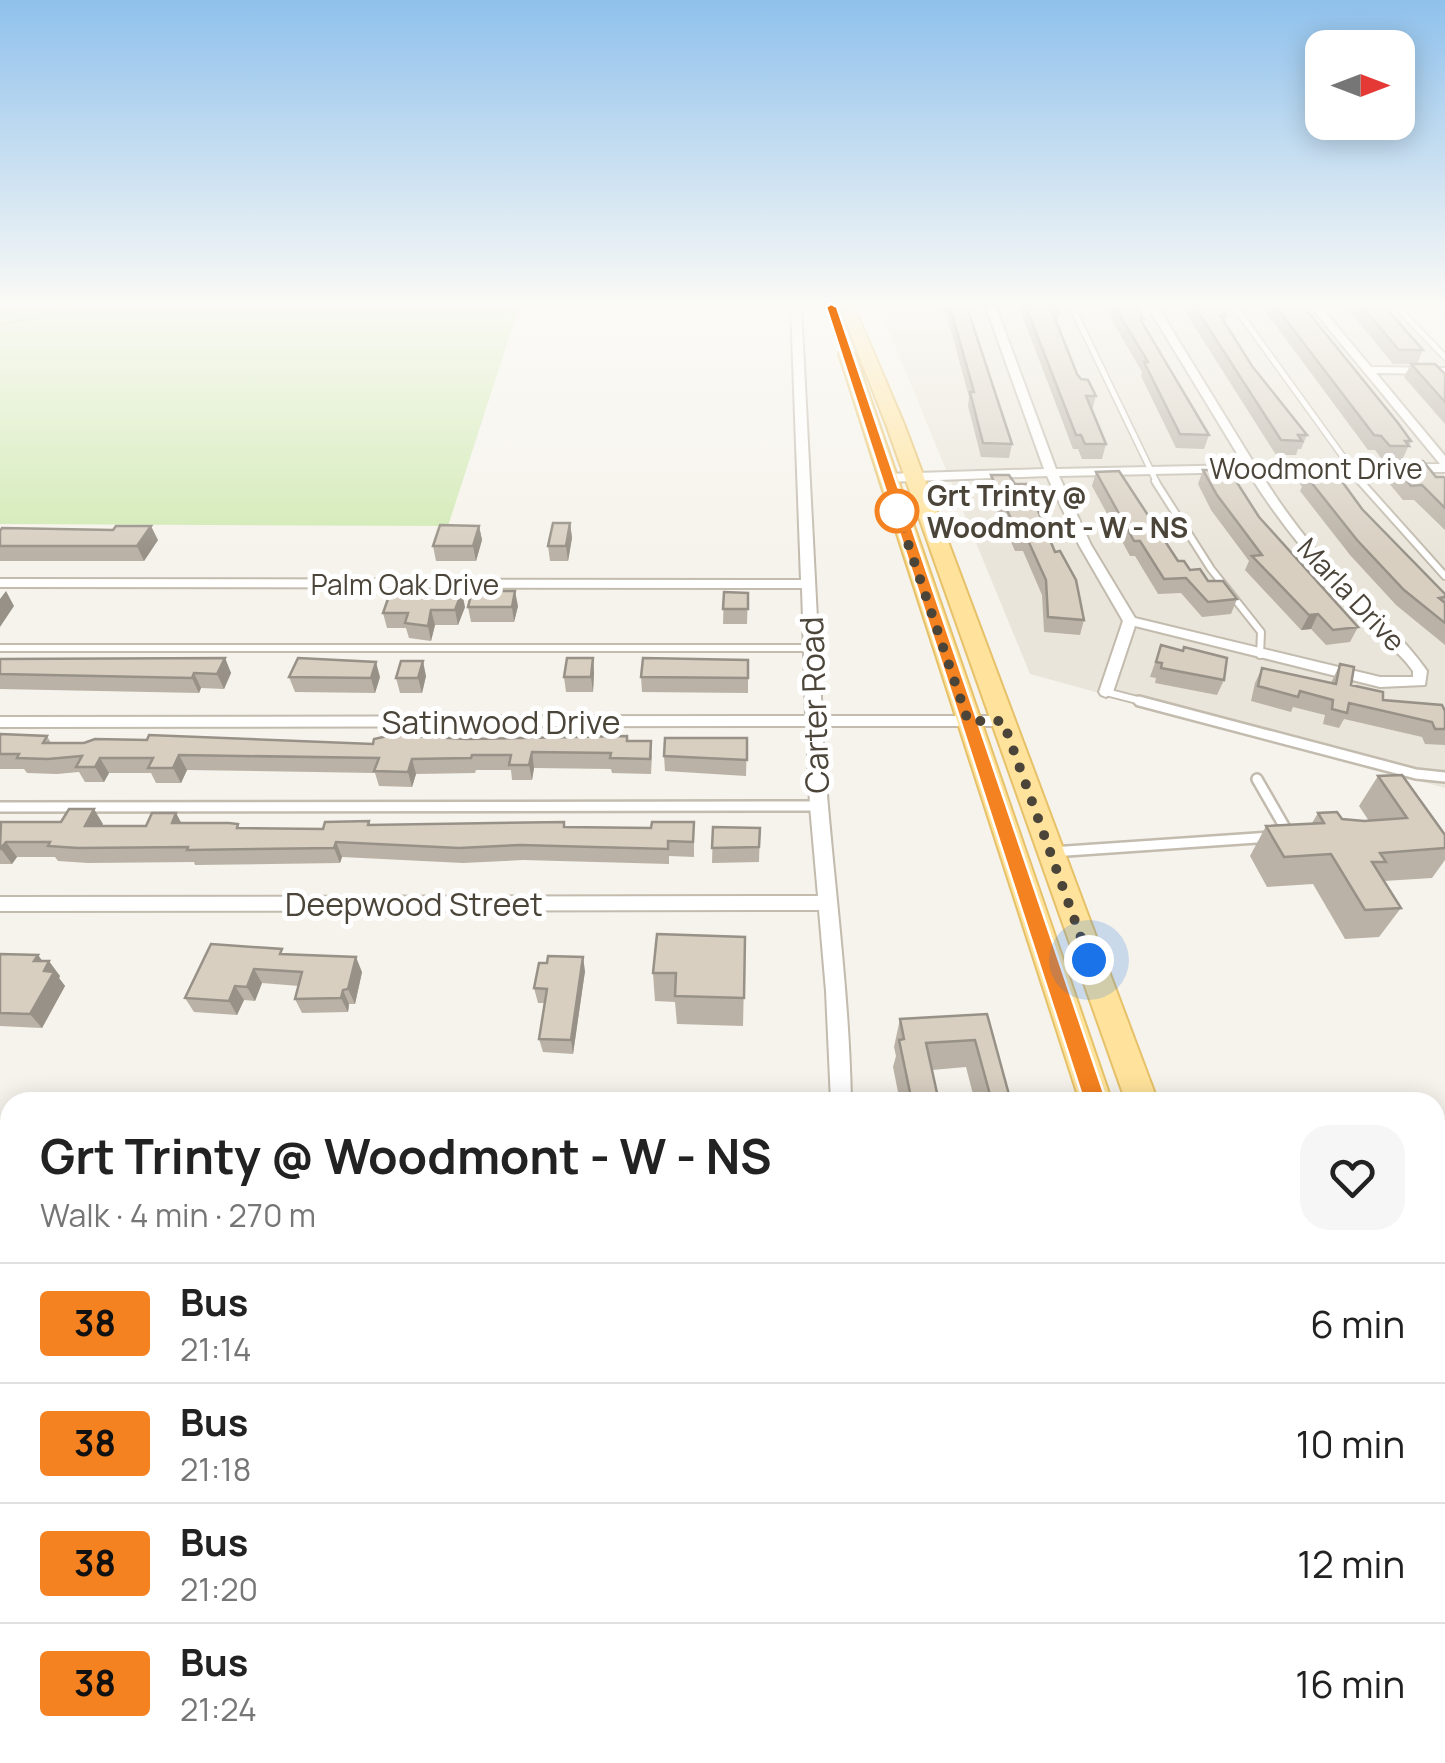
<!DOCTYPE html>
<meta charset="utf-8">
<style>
:root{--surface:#fff;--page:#f6f6f6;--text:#222;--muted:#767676;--line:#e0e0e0}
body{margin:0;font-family:Manrope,sans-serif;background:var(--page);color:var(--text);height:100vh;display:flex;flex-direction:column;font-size:38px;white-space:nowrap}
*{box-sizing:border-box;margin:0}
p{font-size:32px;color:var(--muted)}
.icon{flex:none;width:55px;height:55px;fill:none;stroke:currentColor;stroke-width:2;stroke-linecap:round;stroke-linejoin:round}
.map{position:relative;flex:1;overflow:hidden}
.details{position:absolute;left:0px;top:1092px;width:1445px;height:672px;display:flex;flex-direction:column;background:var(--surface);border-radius:30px 30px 0 0;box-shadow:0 5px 25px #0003}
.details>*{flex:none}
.badge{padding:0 20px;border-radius:8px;font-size:35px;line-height:65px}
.needle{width:65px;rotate:90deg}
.controls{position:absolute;left:1305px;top:30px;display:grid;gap:20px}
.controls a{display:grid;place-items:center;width:110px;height:110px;border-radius:20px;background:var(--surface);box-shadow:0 5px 25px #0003;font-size:50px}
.you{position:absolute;width:50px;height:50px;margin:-25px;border:8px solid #fff;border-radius:50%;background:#1a73e8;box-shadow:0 0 0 15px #1a73e833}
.map>.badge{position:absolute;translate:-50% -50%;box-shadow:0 0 0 5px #fff}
.round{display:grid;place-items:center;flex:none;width:105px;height:105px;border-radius:30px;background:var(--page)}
.headline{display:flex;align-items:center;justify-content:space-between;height:170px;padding:0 40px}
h1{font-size:48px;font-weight:700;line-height:75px}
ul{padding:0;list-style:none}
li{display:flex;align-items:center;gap:30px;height:120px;padding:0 40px;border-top:2px solid var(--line)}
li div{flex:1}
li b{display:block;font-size:38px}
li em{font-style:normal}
li .badge{min-width:110px;font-weight:700;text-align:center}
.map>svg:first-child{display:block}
</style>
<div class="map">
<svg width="1445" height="1763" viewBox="0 0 1445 1763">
<rect width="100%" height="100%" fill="#f6f3ec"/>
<path fill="#eae5da" d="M879,307h522l44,45v436l-415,-114z
M0,1698h10v57h325l-2,8h-333z"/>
<path fill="#f7ead8" d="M1435,1208l10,3v330h-10z"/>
<path fill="#d2eab5" d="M0,307h519l-71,219 -448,-2z
M370,1755h870l3,8h-910l1,-4z"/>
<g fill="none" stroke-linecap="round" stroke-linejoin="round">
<g stroke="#c2bbae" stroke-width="8">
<path id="service-far3" d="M1072,307l85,176
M1235,307l127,176
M1397,307l48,50"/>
</g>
<g stroke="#c2bbae" stroke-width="10">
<path id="service-far2" d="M1155,481l56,88 50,63 -1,23
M1360,481l85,95
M0,648h812
M1106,692l43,11"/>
</g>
<g stroke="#c2bbae" stroke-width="14">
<path id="service-far1" d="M1139,701l277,73 29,3
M1257,779l31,54
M0,807l817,-1
M1052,852l219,-15"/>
</g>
<g stroke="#c2bbae" stroke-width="19">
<path id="service" d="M1435,1503l10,26
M62,1763l2,-8"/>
</g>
<g stroke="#c2bbae" stroke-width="4">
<path id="minor" d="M791,307h10l21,409h181l8,5 -8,5h-181c7,126 27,251 29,376h-20l-5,-111 -7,-81 -819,1v-14l818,-1 -8,-90 -3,-80 -807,1v-10l806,-1 -4,-128 -802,-1v-8l801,1z
M986,307h10l60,162 188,-4 -96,-158h10l97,158 185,-1 -129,-157h10l50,60 74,1v6l-69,-1 69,83v16h-185c25,41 54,78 87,112 27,29 58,55 80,87l-2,14 -45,2 -245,-61 -22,66 -7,5 -5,-2 -2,-3 24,-71 -44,-76 -32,-69 -161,6 -6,-4 6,-4 158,-5zM1248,472c43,71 101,130 158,190l7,9v6h-33l-245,-59 -44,-73 -32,-69z
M0,1620h10v28h-10z"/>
</g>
<g stroke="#d6c79b" stroke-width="5">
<path id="secondary" d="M1435,1552h10v38h-10z
M1435,1626h10v40h-10z"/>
</g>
<g stroke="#e6c16a" stroke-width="4">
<path id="primary" d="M840,307h14l50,117 254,678h-32l-240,-678z
M841,351l14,3 257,748h-32l-241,-748z
M1289,1755h46l3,8h-46z
M1360,1755h46l3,8h-46z"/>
</g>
<path stroke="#c4b79f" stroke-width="2.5" stroke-dasharray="2.5 2.5" stroke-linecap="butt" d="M0,325l82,-18"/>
<use href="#service-far3" stroke="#fff" stroke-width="5"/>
<use href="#service-far2" stroke="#fff" stroke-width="6"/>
<use href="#service-far1" stroke="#fff" stroke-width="9"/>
<use href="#service" stroke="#fff" stroke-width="14"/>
<use href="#minor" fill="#fff" fill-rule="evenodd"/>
<use href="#secondary" fill="#fff3cd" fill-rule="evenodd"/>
<use href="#primary" fill="#ffe39c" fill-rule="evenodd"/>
</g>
<path fill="#bab2a6" d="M937,307h30l45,137 -3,14 -28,-1 -13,-51 1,-9 -23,-85h-8z
M1019,307h39l2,4 -3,13 20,50 19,22 -4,14 14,34 -4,15h-20l-4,-10h-5z
M1104,307h33l7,12 -2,5 67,111 -5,14 -28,-1 -35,-72 1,-4z
M1182,307h39l6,8 -3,7 28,44 55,69 -6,14h-3l-2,6h-20z
M1262,307h42l107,134 -9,19 -19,1 -8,-11h-7z
M1346,307h39l38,43 -6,14 28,10v50l-41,-47 7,-13h-18z
M1402,461l34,16 9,1v52l-31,-30h-11l-15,-18 8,-14h3z
M1306,469l56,40 83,85v51l-49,-40 -46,-50 -50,-64 2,-4 -2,-3z
M1203,470l56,47 99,110 -8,15 -24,3 -15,-16 -10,1 -56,-60 4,-9 -38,-51 -13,-26z
M1096,472l82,89 59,38 -6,15 -29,3 -21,-24 -23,1 -23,-38h-5l-38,-70z
M991,475l93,145 -4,15 -36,-3 -2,-37 -19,-44h-8l-27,-61z
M570,523l2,15 -4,23h-18l-2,-15z
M479,526l3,14 -6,21h-40l-3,-15z
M0,531l158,9 -14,21h-144z
M724,592l24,1 -1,31h-24z
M518,606l-4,16h-43l-3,-15z
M465,607l-7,18h-23l-4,16 -22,-3 -3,-10h-19l-4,-15z
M1161,645l63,35 -7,15 -62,-12 1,-5 -6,-1z
M225,658l6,15 -7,16 -23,-1 -2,5 -199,-4v-30z
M593,658l1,15 -1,19h-27l-2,-15z
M748,660v33l-106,-1 -1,-15z
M1340,664l11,21 32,15 62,11v34l-20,-1 -3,-7 -78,-18 -5,9 -16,-4 2,-9 -32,-8 -2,5 -40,-11 4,-18 7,-15 69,15z
M426,676l-4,17h-22l-4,-15z
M289,677h91l-5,16 -80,-1z
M0,734l47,2 4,7 322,1 94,-5 184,2 1,15 -1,18 -39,-1 -1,-4 -77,-1 -2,12h-20l-1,-10h-35l-1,3 -59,1 -4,13 -33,-1 -4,-13 -188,-3 -6,13h-25l-5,-10h-42l-5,9h-19l-6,-10 -22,2 -30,-1 -3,-4h-24z
M747,738l-1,38 -81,-5 -1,-15z
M1378,776l67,59v25l-13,18 -48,3 17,27 -22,29 -34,2 -32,-55 -46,3 -17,-31 16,-30 46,-3 6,-10 24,6 27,2 -10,-15z
M176,813l5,10 59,5 83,1 48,-4 280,3 43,-6v35l-25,-1v8l-146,-4 -60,3 -121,-6 -2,6 -145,2 -1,-3 -106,1 -30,-2 -3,-4h-38l-5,7h-12v-40h103l-1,2h44z
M713,827l47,1 -1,34 -47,1z
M745,937l-2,89 -66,-2 -2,-22 -20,-1 -2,-28z
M0,954l38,1 4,6 18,15 -1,2 6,8 -23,42 -42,-2z
M285,954l77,18 -7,32h-6l-1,8 -46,1 -7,-14 4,-13 -37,-3 -7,18 -11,-1 -7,15 -43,-3 -9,-14z
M585,971l-12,83 -30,-2 -4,-13 6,-36h-7l-4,-15z
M987,1014l24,88h-36l-9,-35 -34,3 7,32h-39l-7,-35 3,-11 -2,-9 6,-28z
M1445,1249v185l-10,1v-185z"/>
<path fill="#979187" d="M570,523l2,15 -4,23 -2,-15z
M151,526l7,14 -14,21 -7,-15z
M479,526l3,14 -6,21 -3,-15z
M6,591l8,15 -14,21v-28z
M515,591l3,15 -4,16 -2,-15z
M462,592l3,15 -7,18 -3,-15z
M431,610l4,15 -4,16 -3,-15z
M1318,614l-7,15 -10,1 8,-15z
M225,658l6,15 -7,16 -7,-15z
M593,658l1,15 -1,19 -2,-15z
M423,661l3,15 -4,17 -4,-15z
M376,662l4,15 -5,16 -4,-15z
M194,673l7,15 -2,5 -7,-15z
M532,752l2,16 -2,12 -3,-15z
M179,755l8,15 -6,13 -8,-15z
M100,758l9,15 -5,9 -9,-15z
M412,759l4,15 -4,13 -4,-15z
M94,809l9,15 -9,17 -9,-15z
M176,813l8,15 -12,-5z
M6,842l11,15 -5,7 -11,-15z
M336,842l6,15 -2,6 -6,-15z
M38,955l8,11 3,-5 11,15 -1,2 6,8 -23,42 -12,-14 4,-53z
M356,957l6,15 -7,32 -7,-15z
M583,957l2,14 -12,83 -2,-14z
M254,969l8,14 -7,18 -8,-14z
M235,986l9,14 -7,15 -8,-14z
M343,990l6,14 -1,8 -7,-14z
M273,1755h35l-2,8h-35z"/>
<path fill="#d8cfc1" stroke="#979187" stroke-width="2.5" d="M950,307h17l45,137 -29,-1 -13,-51h4z
M1026,307h32l2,4h-8l25,63 4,5 7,1 8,16h-10l20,48h-21l-4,-9h-5z
M1115,307h22l7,12h-4l69,116 -29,-1 -36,-72h4z
M1195,307h26l6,8h-7l32,51 55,69h-9l4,6 -21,-1z
M1276,307h28l94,116 13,18h-6l4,5h-19l-9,-10 -7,-1z
M1362,307h23l38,43h-24z
M1411,364h24l10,10v28z
M1402,461h21l13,16h7l2,1v30l-23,-23 -11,1 -15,-18h12z
M1306,469h27l29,40 83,85v3l-6,1 6,5v20l-41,-33 -47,-50 -50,-63h4z
M1203,470h26l30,47 99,110 -25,3 -15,-16 -9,1 -57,-59 10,-1 -45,-60z
M1119,471l59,90h6l6,9 10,-1 8,12h15l14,18 -29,3 -22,-24 -22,1 -24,-38h-6l-38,-69z
M991,475h18l6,9h12l28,68 5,-1 16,29 8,40 -36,-3 -2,-37 -20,-44h-7z
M553,523h17l-4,23h-18z
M440,525l39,1 -6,20h-40z
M116,526h35l-14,20h-137v-15l2,-3 111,2z
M472,591h43l-3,16h-44z
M462,592l-7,18h-24l-3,16 -23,-3 3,-10h-25l6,-17z
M724,592l24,1v16h-25z
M1161,645l22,6 1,-4 43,11 -3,22 -63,-12 1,-5 -6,-1z
M225,658l-8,16 -23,-1 -2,5 -192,-4v-15z
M298,658l78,4 -5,16 -82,-1z
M567,658h26l-2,19h-27z
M643,658l105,2v18l-107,-1z
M401,661h22l-5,17h-22z
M1340,664l14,3 -3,18 32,7v8l59,5 3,6v18h-10l-3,-7 -83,-19 -2,10 -15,-4 1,-9 -33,-9 -2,6 -40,-11 4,-18 74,16z
M0,734l47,2 -4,7h41l11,-4 52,1 2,-5 224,9 1,-5 18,-4 75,4 160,-3v5h24l-1,18 -40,-1 1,-5 -79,-1 -3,13h-20l2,-10h-39l-1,3 -59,1 -4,13 -34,-1 5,-13 -200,-3 -6,13h-25l5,-10h-53l-5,9h-19l6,-11 -34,3 -31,-1 2,-4h-19z
M665,738h82v22l-83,-4z
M1402,775l43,60v13l-65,5 6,9h-14l29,46 -36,2 -34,-56 -47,3 -18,-31 58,-3 -6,-10 19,-1 5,7 22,2 43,-3 -29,-42z
M69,809h25l-9,17h61l6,-13h24l-4,10h57l9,1 -1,4 86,1 2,-7 44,-1 -1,4 196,-3v5l87,1 1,-6h42l-1,20 -25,-1v8l-148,-4 -61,3 -123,-6 -2,6 -147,2 1,-3 -110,1 -30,-2 2,-4h-44l-6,7 1,-27h60z
M713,827l47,1 -1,19 -47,1z
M657,934l88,3 -1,61 -69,-2 1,-23h-23z
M211,944l71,5 -2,5 76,3 -8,32 -5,1 -2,8 -46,1 7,-27 -48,-3 -7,18 -12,-1 -6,15 -44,-3z
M0,954l38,1 -4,6h15l-5,10 10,1 -24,42 -30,-1z
M548,956l35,1 -12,83 -32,-1 8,-50 -13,-1 5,-25h8z
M987,1014l24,88h-19l-17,-62 -49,3 13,59h-27l-13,-62 5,-1 -4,-20z
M1445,1249v157l-10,-22v-134z
M138,1755h135l-2,8h-136z"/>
<linearGradient id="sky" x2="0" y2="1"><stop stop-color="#8fc1ec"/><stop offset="0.55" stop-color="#fbfaf6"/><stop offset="1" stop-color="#fbfaf6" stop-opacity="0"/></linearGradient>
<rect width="1445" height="554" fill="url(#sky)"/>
<path fill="#f58220" stroke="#fff" stroke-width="2.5" d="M831,304l6,3 270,795 -3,8 -8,3 -9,-3 -3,-8 -258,-795z"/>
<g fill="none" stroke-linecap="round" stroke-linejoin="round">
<path stroke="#4b4439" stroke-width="10" stroke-dasharray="0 18" d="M897,511l71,210h35l86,239"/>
</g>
<circle fill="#fff" stroke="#f58220" stroke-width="5" cx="897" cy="511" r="20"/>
<g text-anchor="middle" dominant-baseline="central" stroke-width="10" stroke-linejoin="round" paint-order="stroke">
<g font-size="28" fill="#4b4439" stroke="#fff">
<text x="1316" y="468">Woodmont Drive</text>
<text x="405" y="584">Palm Oak Drive</text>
<text transform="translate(1352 594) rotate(47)">Marla Drive</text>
</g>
<g font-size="28" font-weight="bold" fill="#4b4439" stroke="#fff" text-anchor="start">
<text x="927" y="495">Grt Trinty @<tspan x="927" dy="32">Woodmont - W - NS</tspan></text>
</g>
<g font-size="32" fill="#4b4439" stroke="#fff">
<text transform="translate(814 705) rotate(-92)">Carter Road</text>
<text x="501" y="722">Satinwood Drive</text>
<text x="414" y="904">Deepwood Street</text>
</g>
</g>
</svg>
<div class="controls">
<a><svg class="needle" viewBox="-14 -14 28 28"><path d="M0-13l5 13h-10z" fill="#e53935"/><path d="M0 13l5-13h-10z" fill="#767676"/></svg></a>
</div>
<div class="you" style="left:1089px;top:960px"></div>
<section class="details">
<div class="headline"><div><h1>Grt Trinty @ Woodmont - W - NS</h1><p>Walk · 4 min · 270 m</p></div><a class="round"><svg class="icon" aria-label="heart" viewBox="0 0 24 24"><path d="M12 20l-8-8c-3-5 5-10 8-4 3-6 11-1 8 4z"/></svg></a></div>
<ul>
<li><span class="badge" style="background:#f58220;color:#111">38</span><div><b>Bus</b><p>21:14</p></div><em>6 min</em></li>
<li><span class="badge" style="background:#f58220;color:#111">38</span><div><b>Bus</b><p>21:18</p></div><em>10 min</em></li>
<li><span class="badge" style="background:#f58220;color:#111">38</span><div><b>Bus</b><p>21:20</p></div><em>12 min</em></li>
<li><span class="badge" style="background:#f58220;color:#111">38</span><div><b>Bus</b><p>21:24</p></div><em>16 min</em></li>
</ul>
</section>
</div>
